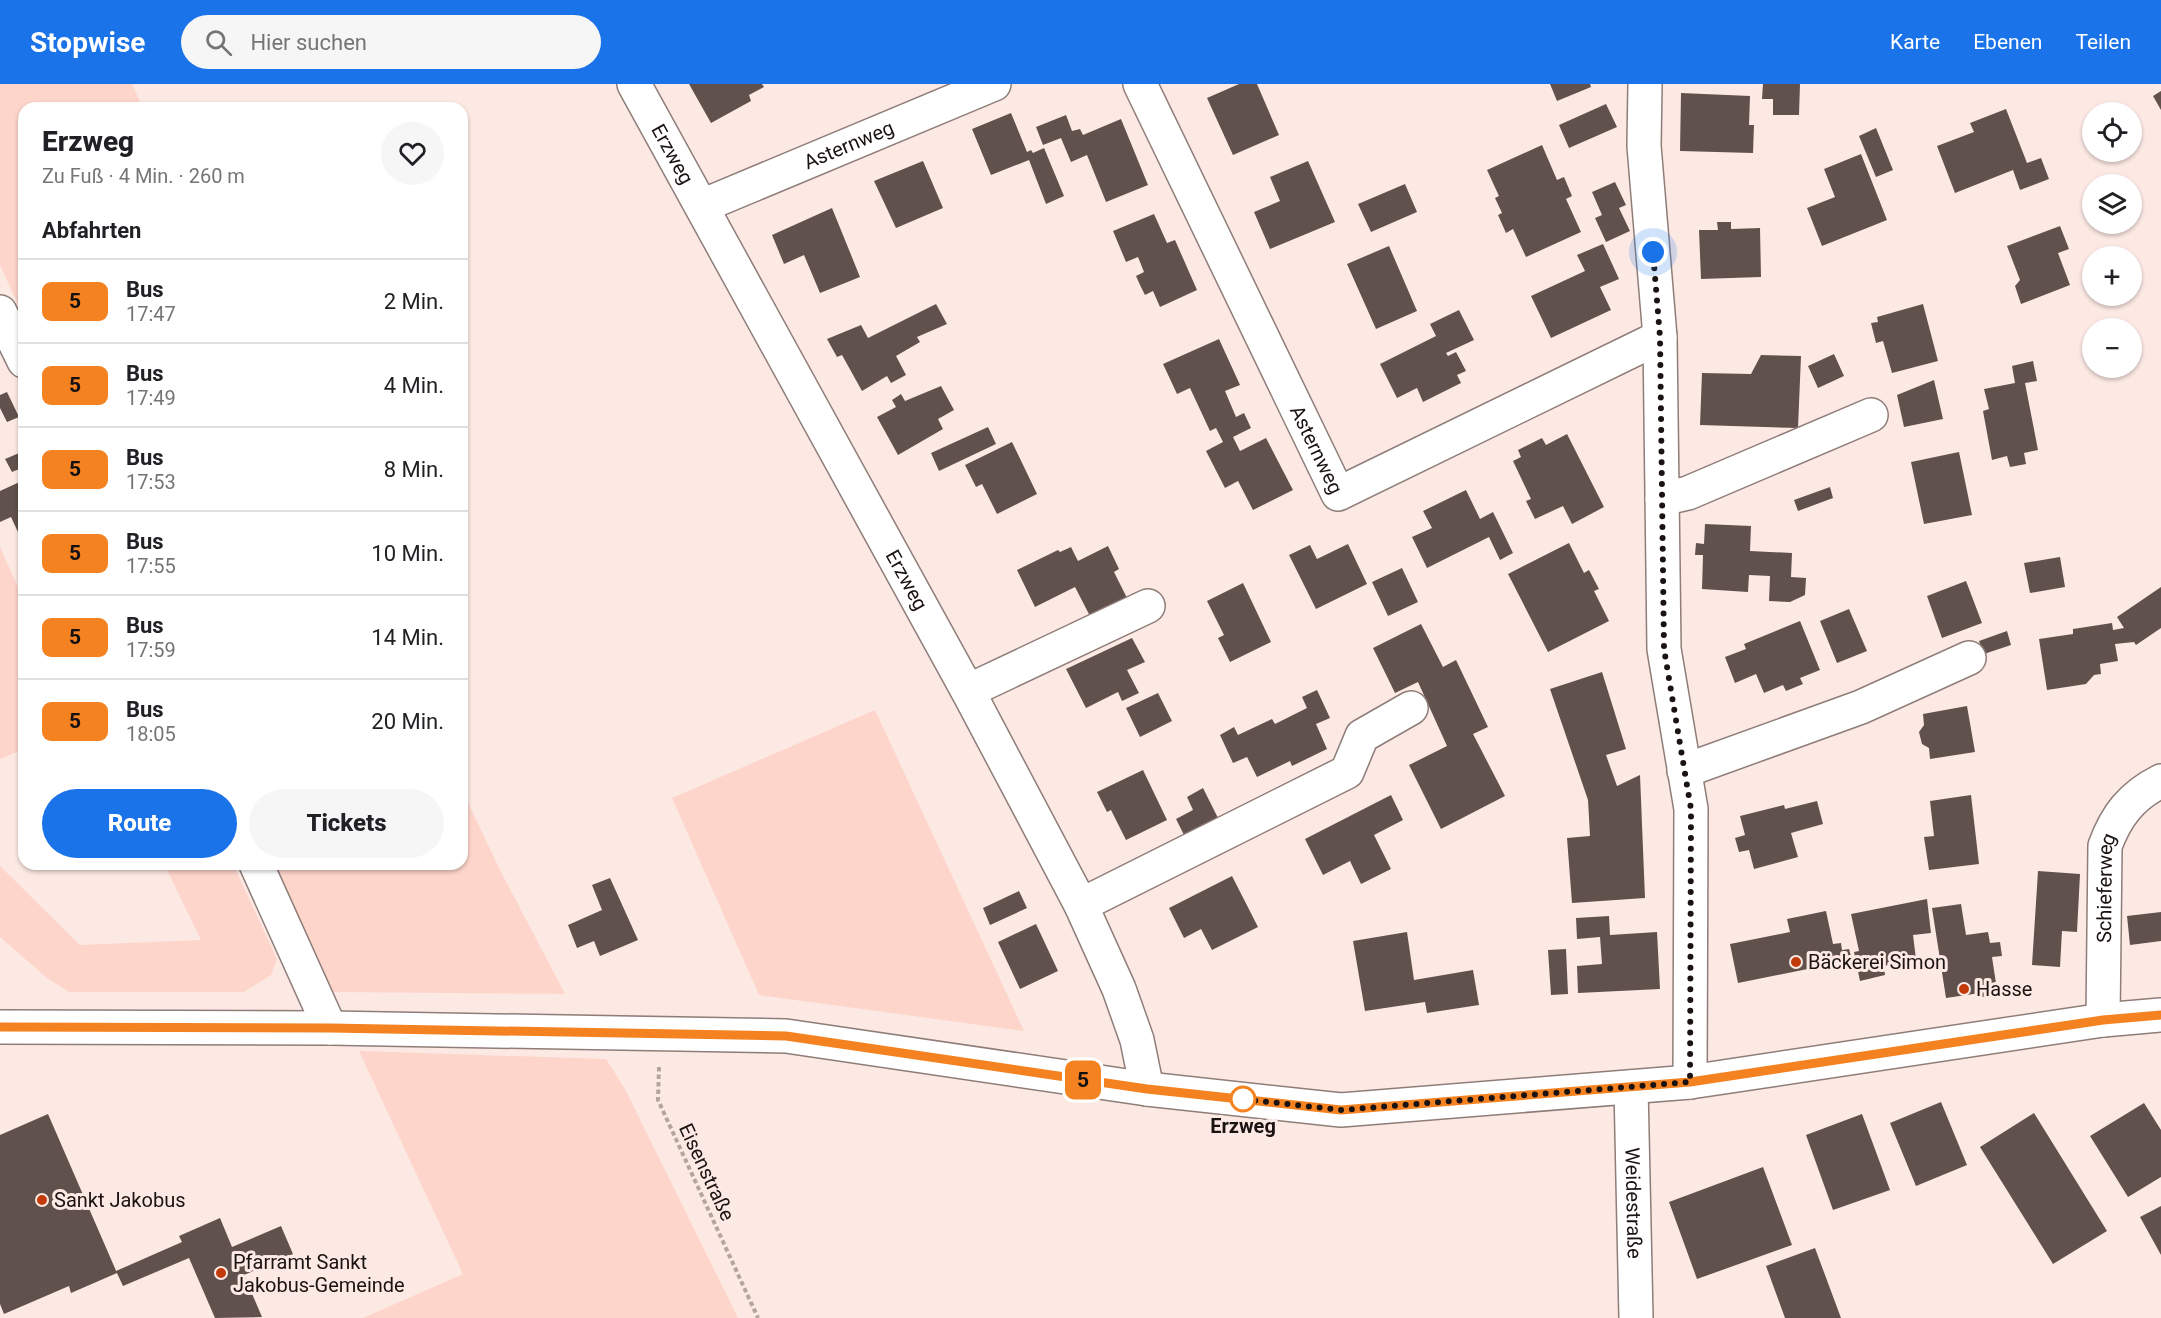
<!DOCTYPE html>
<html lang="de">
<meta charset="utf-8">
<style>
:root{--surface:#fff;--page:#f6f6f6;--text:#202124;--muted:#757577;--line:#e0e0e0;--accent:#1a73e8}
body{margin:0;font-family:Roboto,sans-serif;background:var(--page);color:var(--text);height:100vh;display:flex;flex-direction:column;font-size:22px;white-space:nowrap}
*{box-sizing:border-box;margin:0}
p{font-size:20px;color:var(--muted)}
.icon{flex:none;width:33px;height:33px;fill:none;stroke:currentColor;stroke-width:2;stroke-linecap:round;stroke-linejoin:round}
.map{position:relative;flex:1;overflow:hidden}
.side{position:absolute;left:18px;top:18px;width:450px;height:768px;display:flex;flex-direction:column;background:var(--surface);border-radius:18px;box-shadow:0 2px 4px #0004}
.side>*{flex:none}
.badge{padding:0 12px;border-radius:9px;font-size:21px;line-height:39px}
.buttons{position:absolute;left:2082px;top:18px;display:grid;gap:12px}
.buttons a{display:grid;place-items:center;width:60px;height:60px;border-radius:50%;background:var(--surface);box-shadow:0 2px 4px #0004;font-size:30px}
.you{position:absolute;width:30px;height:30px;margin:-15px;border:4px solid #fff;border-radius:50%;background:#1a73e8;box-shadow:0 0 0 9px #1a73e833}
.map>.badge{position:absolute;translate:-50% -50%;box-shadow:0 0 0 3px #fff}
h2{padding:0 24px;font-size:22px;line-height:54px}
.round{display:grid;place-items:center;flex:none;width:63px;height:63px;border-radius:32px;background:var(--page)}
.overview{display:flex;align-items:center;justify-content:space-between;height:102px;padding:0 24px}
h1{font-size:28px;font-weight:800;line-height:45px}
.cta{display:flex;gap:12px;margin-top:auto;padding:12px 24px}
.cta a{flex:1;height:69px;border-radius:36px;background:var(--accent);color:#fff;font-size:24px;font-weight:800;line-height:69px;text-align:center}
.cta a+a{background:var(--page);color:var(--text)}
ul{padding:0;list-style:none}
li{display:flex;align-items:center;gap:18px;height:84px;padding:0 24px;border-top:2px solid var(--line)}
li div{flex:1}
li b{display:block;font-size:22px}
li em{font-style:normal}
li .badge{min-width:66px;font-weight:700;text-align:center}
header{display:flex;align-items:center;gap:36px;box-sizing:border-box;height:84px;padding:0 30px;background:var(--accent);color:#fff}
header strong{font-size:28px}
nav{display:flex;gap:33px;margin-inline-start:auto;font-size:21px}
.search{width:420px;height:54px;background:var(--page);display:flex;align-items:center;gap:15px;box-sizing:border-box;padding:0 21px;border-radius:33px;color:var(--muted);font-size:22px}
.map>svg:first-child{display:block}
</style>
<header>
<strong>Stopwise</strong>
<div class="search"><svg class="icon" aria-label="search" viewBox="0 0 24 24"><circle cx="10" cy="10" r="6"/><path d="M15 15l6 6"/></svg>Hier suchen</div>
<nav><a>Karte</a><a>Ebenen</a><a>Teilen</a></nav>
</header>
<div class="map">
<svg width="2161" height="1234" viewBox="0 0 2161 1234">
<rect width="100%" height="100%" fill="#fde9e4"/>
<path fill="#fdd5ca" d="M0,0h132l11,24h-119v210l-24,-53z
M0,463l24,54v148l-24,10z
M875,626l149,321 -265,-36 -87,-197z
M462,706l39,82 64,122 -234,-2 -58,-128h189z
M164,780h69l44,95 -6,16 -27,17h-175l-22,-14 -47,-41v-71l80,79 121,-5z
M359,967l247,8 19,30 113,229h-375l100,-44z"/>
<path fill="#61514d" d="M689,0h73l2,3 -15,8 2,6 -40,22z
M1239,0h18l22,51 -46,20 -26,-57z
M1550,0h40l1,3 -34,14z
M1763,0h37l-1,31h-26v-16h-11z
M2161,7v19l-8,-14z
M1681,9l69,3 -1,29h5l-1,28 -73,-2z
M1606,20l11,23 -48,21 -10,-23z
M2006,25l21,54 14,-5 8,21 -29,11 -7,-20 -58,23 -18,-47 37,-14 -4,-9z
M1011,29l16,39 4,-2 2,3 11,-5 20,48 -18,8 -17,-44 -38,15 -19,-46z
M1066,31l6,16 8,-2 3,6 38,-16 27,66 -42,17 -19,-47 -16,7 -10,-24 -18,7 -7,-18z
M1876,44l17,42 -17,7 -17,-41z
M1542,61l15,35 7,-3 8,19 -6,3 15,33 -55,25 -13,-28 -7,4 -8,-18 4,-2 -7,-15 4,-2 -12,-26z
M1861,70l26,66 -65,26 -15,-38 28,-11 -11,-28z
M923,77l20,47 -47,20 -22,-47z
M1308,77l27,61 -65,27 -16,-37 26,-11 -10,-24z
M1615,98l11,23 -7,3 11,23 -24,11 -11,-24 7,-3 -10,-23z
M1405,100l12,28 -46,20 -13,-28z
M832,124l28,69 -40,16 -16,-38 -20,9 -12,-29z
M1154,130l13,29 8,-3 22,50 -37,17 -7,-16 -8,4 -5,-10 -4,-9 8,-4 -6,-15 -12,5 -13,-31z
M1717,138h14v7l29,-1 1,49 -60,2 -2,-49h19z
M2060,142l9,23 -11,4 12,32 -49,19 -6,-18 5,-6 -13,-34z
M1603,160l16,35 -19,8 11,23 -60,28 -20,-42 54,-25 -8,-16z
M1389,162l28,65 -41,18 -29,-65z
M936,220l11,20 -30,13 3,5 -24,14 10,19 -15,8 -4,-7 -25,15 -20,-36 -5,2 -10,-18 34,-14 7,13z
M1923,220l15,57 -46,12 -9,-32 -7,2 -5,-20 7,-1 -1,-5z
M1459,226l15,30 -28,13 2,3 8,-4 10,19 -9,4 4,8 -38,19 -6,-14 -20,10 -17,-34 56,-28 -6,-12z
M1219,255l21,46 -15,6 11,26 8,-4 7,15 -18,9 7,14 26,-13 27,52 -40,20 -15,-29 -13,7 -19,-37 17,-9 -7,-14 -6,3 -20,-43 -13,6 -14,-30z
M1834,270l10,22 -26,12 -10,-22z
M1761,271l40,1 -3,72 -98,-3 2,-52 49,1z
M2033,277l4,20 -12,2 13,67 -14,3 2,11 -16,3 -3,-11 -15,4 -9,-49 6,-2 -5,-20 31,-6 -3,-17z
M1934,296l9,39 -39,8 -7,-32z
M941,302l13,24 -16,9 5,10 -45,26 -21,-38 19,-10 -4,-7 9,-6 4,7z
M7,308l12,25 -12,5 -7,-14v-13z
M988,343l8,17 -57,27 -8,-18z
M1567,350l37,73 -32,17 -9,-18 -28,13 -9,-18 5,-2 -18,-38 8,-4 -3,-7 24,-12 4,7z
M1012,358l25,52 -40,20 -15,-30 -6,3 -11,-22z
M24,367v16l-12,5 -7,-13z
M1959,368l13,63 -48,9 -13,-62z
M24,396v65l-13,-28 -11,5v-31z
M1830,403l3,11 -35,13 -4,-11z
M1466,406l14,29 13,-7 20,41 -13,7 -11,-23 -62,31 -15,-31 20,-9 -9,-17z
M1705,440l46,2 -1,25 42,2 -1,24 15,1 -1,17 -15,7 -21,-1 1,-25 -21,-1 -1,17 -46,-3 1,-34h-8l1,-12 8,1z
M1569,459l15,30 5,-3 10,19 -5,2 15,30 -61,31 -40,-78z
M1348,460l19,40 -51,25 -27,-54 21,-10 7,14z
M1108,462l11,23 -5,3 14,28 -37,18 -16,-31 -40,20 -18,-37 41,-20 2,2 11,-5 7,14z
M2060,473l5,30 -35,6 -6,-30z
M1402,484l16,34 -30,14 -16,-34z
M1966,497l16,42 -40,15 -15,-42z
M1243,499l28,59 -41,20 -12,-24 6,-3 -17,-34z
M2161,503v41l-25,17 -2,-3 -19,2 3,17 -18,3 1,10 -7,1 -8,9 -39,6 -8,-51 34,-5v-5l39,-6 1,7 11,-2 -7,-11z
M1849,525l18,42 -30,12 -17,-42z
M1800,537l20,49 -20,8 3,6 -17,7 -3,-6 -19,8 -8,-19 -21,9 -10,-26 21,-8 -2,-5z
M1421,540l22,43 13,-7 32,67 -15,7 32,62 -64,33 -32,-64 38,-19 -29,-64 -23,11 -22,-45z
M2007,547l4,14 -27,9 -5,-13z
M1132,554l13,24 -18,8 12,23 -17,8 -4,-9 -32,16 -20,-39z
M1602,588l24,77 -20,6 11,31 23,-11 5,123 -73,5 -5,-65 23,-2 -2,-36 -38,-111z
M1317,606l13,28 -14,6 11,25 -35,17 -2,-5 -33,16 -10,-20 -14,6 -13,-28 14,-8 4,8 34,-16 3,5 32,-16 -5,-11z
M1158,609l14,28 -32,16 -14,-29z
M1967,622l8,46 -45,7 -1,-11 -7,-4 -3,-12 5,-7 -1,-11z
M1143,686l24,50 -41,20 -15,-30 -4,2 -10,-20z
M1203,704l17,34 -34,17 -10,-20 17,-9 -6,-13z
M1391,711l12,25 -29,15 17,34 -30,15 -11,-23 -27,14 -18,-36z
M1971,711l8,69 -50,6 -5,-33 10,-1 -4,-35z
M1817,717l6,23 -32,9 7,24 -44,12 -5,-19 -10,2 -4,-14 10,-3 -5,-19 44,-11 1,4z
M2038,787l42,3 -3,58 -15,-1 -2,36 -28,-2z
M1232,792l26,51 -46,23 -11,-21 -17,9 -15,-30z
M610,794l28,62 -38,16 -6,-15 -17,7 -9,-23 34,-15 -10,-25z
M1019,807l8,17 -37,17 -7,-17z
M1927,815l4,34 -18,2 3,24 -32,7 1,9 -25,6 -6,-29 5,-1 -8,-37z
M1961,820l5,31 22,-3 2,11 10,-1 2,14 -10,1 5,33 -4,1 -1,5 -10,1 -2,-4 -34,5 -14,-90z
M1826,827l7,33 8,-1 1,7 7,-1 3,11 -114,23 -8,-39 60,-12 -3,-13z
M2161,828v29l-31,4 -3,-29z
M1609,832l1,19 47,-3 3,57 -82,4 -1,-27 25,-2 -2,-27 -23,2 -1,-21z
M1036,840l22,47 -38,18 -22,-47z
M1407,848l7,48 59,-10 6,35 -52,8 -2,-11 -60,9 -12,-70z
M1566,865l2,45 -17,1 -3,-45z
M1941,1018l26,63 -51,21 -26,-63z
M2144,1019l17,27v47l-33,20 -38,-61z
M2034,1029l73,118 -54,33 -73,-117z
M48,1030l69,159 -46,20 -2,-7 -65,28 -4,-10v-169z
M1862,1030l28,76 -57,20 -27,-75z
M1763,1083l29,78 -95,34 -28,-77z
M2161,1122v49l-21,-38z
M220,1134l12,29 49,-21 12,28 -49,21 18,42 -47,1 -26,-60 -66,28 -7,-15 66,-29 -3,-6z
M1815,1164l26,70h-56l-19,-52z"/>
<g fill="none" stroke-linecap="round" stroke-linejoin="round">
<g stroke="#8e7d78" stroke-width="36">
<g id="minor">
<path id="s1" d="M634,0l336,611 111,210 38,84 18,51 10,49"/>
<path id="s2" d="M1140,0l198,410 322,-157"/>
<path d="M1645,0l-1,62 16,191 4,312 27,160 -1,273"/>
<path id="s3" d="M702,122l292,-122"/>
<path d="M0,228l24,49"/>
<path d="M1662,415l26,-6 183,-78"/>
<path d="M968,607l180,-85"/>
<path d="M1684,687l177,-64 108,-49"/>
<path d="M256,780l74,164"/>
<path d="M1081,821l266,-133 15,-36 49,-28"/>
<path id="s4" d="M2103,936l2,-174c11,-30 26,-50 56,-65"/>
<path d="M0,943l330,1 456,8 361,53 194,21 349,-28 413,-62 58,-5"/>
<path id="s5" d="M1631,1003l5,231"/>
</g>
</g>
<path stroke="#b4a4a0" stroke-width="4" stroke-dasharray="4.5 3" stroke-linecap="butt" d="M659,983l-1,33 100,218"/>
<use href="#minor" stroke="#fff" stroke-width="33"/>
</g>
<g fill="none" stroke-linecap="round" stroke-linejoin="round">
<g stroke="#fff" stroke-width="14">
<path id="line" d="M0,943l330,1 456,8 361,53 194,21 349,-28 413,-62 58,-5"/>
</g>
<use href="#line" stroke="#f58220" stroke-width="9"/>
<path stroke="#1a1311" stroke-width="6" stroke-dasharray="0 10.8" d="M1243,1015l-10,-1 108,12 349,-28 1,-273 -27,-160 -4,-312 -7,-85"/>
</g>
<g fill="#c23a09" stroke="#fde9e4" stroke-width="2">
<circle cx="1796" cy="878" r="6"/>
<circle cx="1964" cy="905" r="6"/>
<circle cx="42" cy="1116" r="6"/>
<circle cx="221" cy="1189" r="6"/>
</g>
<circle fill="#fff" stroke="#f58220" stroke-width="3" cx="1243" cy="1015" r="12"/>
<g text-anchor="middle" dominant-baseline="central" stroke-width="6" stroke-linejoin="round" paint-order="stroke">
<g font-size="20" fill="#1a1311" stroke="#fde9e4">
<text stroke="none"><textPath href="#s3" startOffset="159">Asternweg</textPath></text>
<text stroke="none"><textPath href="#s1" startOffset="80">Erzweg</textPath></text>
<text stroke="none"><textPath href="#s2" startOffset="406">Asternweg</textPath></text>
<text stroke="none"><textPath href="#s1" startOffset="566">Erzweg</textPath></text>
<text stroke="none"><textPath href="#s4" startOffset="132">Schieferweg</textPath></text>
<text transform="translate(707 1088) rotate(65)">Eisenstraße</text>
<text stroke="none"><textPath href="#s5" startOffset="116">Weidestraße</textPath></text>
</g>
<g font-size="20" fill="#1a1311" stroke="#fde9e4" text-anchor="start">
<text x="1808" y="878">Bäckerei Simon</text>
<text x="1976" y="905">Hasse</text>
<text x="54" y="1116">Sankt Jakobus</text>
<text x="233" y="1178">Pfarramt Sankt<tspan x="233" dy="23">Jakobus-Gemeinde</tspan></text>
</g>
<g font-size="20" font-weight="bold" fill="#1a1311" stroke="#fde9e4">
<text x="1243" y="1042">Erzweg</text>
</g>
</g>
</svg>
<div class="buttons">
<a><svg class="icon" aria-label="locate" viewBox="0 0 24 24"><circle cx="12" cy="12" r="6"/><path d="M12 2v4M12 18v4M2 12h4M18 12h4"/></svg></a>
<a><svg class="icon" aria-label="layers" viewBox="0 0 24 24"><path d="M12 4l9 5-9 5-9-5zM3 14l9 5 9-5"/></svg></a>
<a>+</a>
<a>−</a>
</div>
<div class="you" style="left:1653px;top:168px"></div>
<b class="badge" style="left:1083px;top:996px;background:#f58220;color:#111">5</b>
<section class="side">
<div class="overview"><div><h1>Erzweg</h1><p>Zu Fuß · 4 Min. · 260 m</p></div><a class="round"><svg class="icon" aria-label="heart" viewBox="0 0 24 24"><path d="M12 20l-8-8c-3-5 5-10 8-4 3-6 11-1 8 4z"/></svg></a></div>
<h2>Abfahrten</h2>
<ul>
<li><span class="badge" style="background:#f58220;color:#111">5</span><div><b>Bus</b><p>17:47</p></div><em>2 Min.</em></li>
<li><span class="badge" style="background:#f58220;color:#111">5</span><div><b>Bus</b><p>17:49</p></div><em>4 Min.</em></li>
<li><span class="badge" style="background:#f58220;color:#111">5</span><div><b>Bus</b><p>17:53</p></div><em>8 Min.</em></li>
<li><span class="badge" style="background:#f58220;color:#111">5</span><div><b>Bus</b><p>17:55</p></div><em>10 Min.</em></li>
<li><span class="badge" style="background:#f58220;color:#111">5</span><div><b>Bus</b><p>17:59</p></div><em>14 Min.</em></li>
<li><span class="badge" style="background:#f58220;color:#111">5</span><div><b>Bus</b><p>18:05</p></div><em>20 Min.</em></li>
</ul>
<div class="cta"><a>Route</a><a>Tickets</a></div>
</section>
</div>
